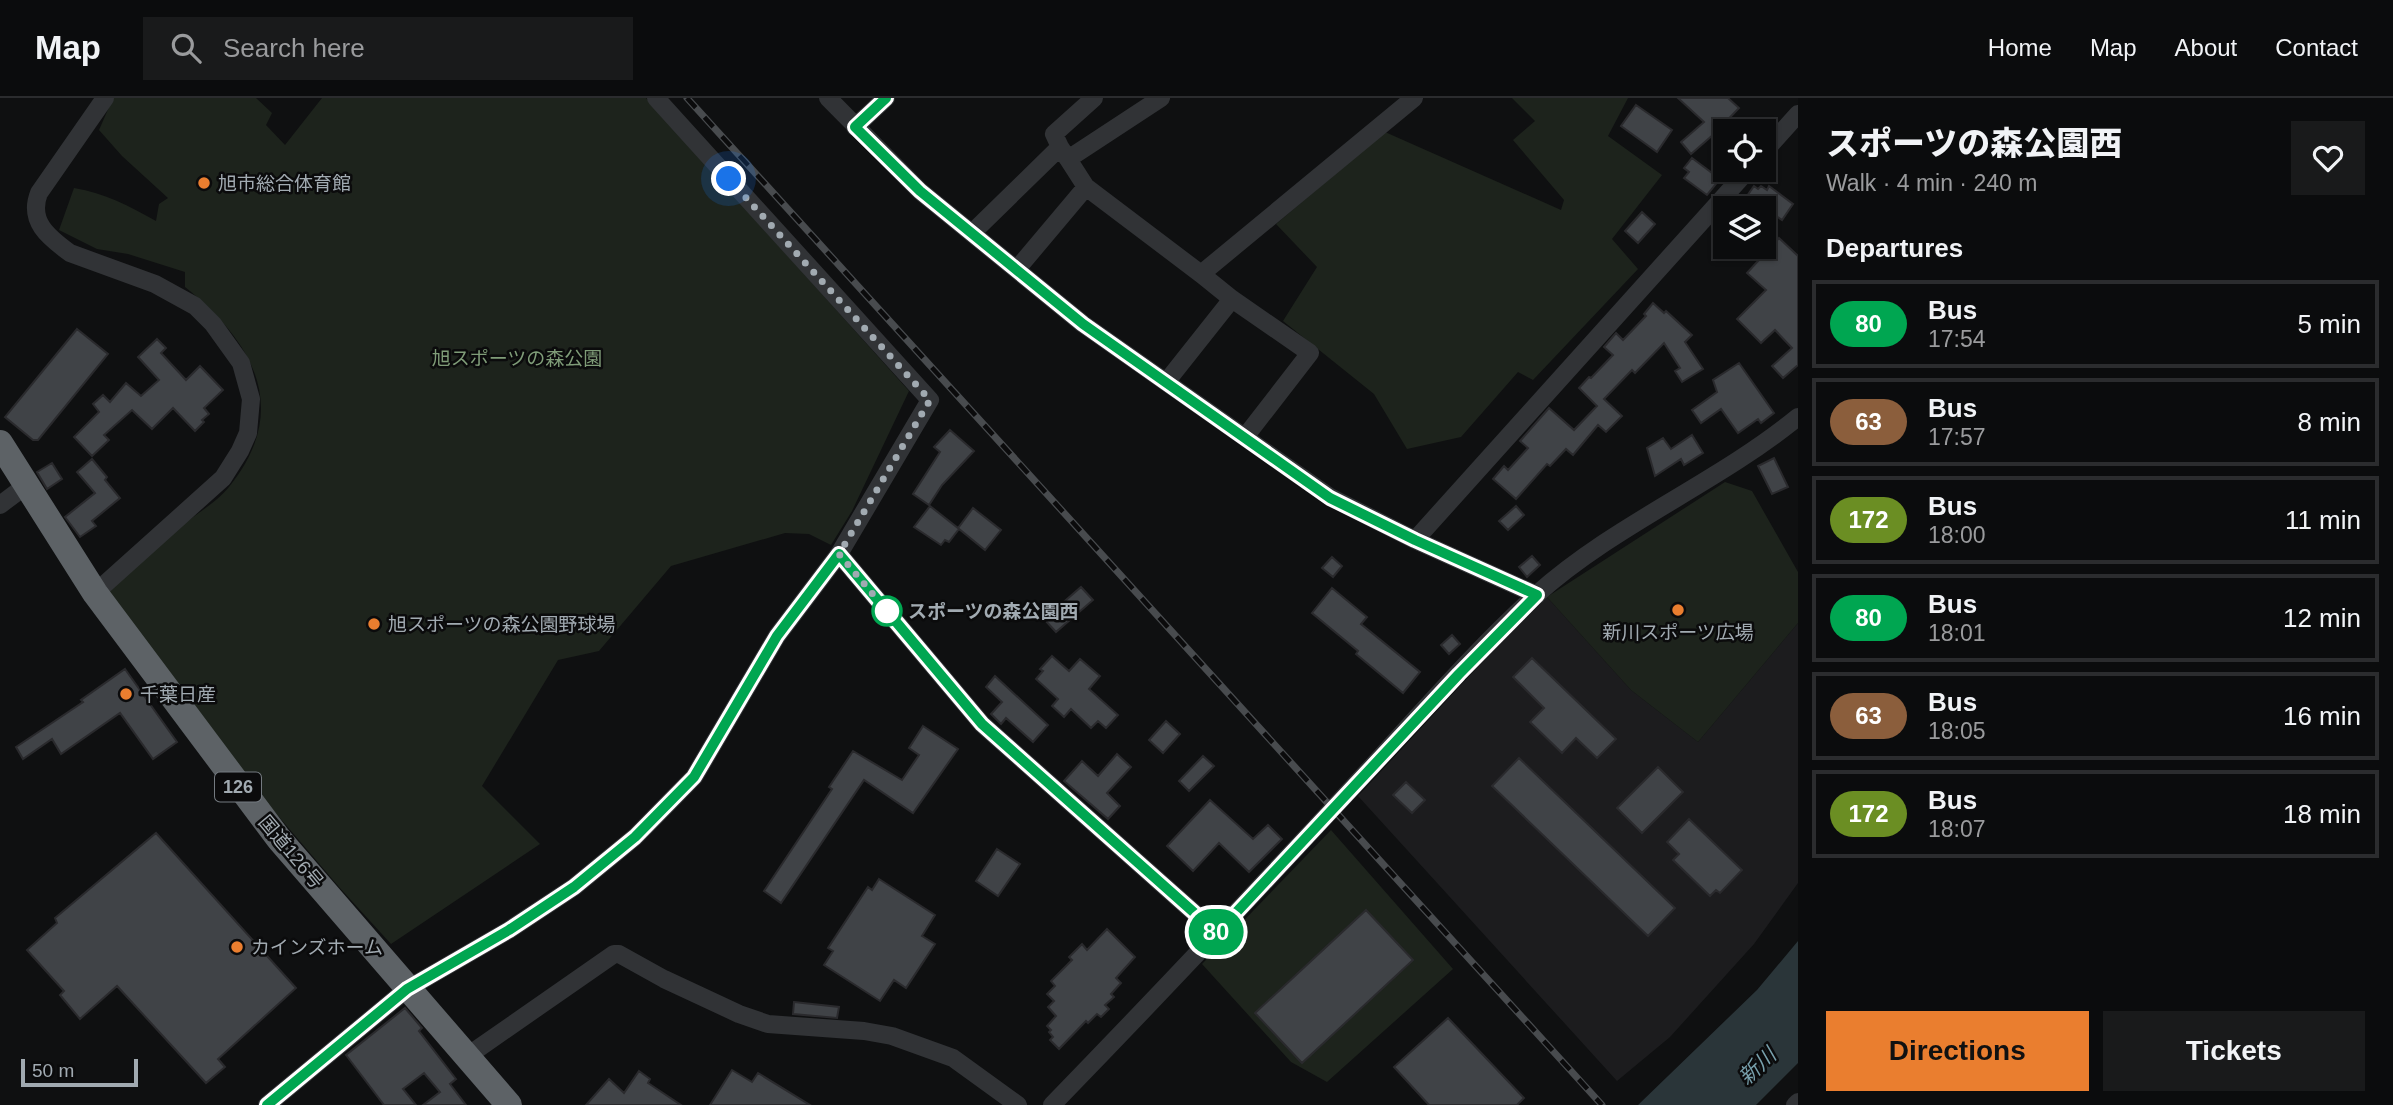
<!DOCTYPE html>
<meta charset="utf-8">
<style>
:root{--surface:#0b0c0d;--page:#191a1b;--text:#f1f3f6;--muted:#9a9b9d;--line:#2b2c2e;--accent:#ea7e2f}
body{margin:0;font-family:Helvetica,"Noto Sans JP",sans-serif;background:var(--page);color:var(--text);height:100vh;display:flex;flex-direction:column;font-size:26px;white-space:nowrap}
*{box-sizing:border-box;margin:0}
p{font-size:23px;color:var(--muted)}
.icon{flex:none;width:38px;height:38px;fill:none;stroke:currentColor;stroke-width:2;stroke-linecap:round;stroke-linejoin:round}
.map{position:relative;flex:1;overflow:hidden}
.side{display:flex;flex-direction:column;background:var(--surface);width:595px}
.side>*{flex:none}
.badge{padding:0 14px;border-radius:23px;font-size:24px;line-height:46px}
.fabs{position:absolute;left:1713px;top:21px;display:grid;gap:14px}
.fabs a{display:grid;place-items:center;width:63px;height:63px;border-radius:0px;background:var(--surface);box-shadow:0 2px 5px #0004,0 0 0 2px var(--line);font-size:35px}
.scale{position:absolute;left:21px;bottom:18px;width:117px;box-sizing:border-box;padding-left:7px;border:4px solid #a1aab1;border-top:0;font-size:19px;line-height:24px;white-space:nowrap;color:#a1aab1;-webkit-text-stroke:5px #0b0b0c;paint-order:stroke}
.you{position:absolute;width:35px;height:35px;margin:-18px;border:5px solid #fff;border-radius:50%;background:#1a73e8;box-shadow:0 0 0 10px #1a73e833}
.map>.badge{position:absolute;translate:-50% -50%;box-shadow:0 0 0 4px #fff}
h2{padding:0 28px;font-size:26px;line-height:63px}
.round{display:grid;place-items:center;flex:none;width:74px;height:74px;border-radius:0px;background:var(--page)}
.head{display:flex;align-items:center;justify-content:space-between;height:119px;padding:0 28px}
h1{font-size:33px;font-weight:800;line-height:52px}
.action{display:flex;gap:14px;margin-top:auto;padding:14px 28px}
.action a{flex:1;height:80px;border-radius:0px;background:var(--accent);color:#111;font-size:28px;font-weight:800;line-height:80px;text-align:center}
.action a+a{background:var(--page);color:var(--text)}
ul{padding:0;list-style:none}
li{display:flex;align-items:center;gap:21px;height:88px;margin:0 14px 10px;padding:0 14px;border:4px solid var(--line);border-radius:0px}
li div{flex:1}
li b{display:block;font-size:26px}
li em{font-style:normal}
li .badge{min-width:77px;font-weight:700;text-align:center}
header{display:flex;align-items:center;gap:42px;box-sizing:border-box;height:98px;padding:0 35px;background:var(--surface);border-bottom:2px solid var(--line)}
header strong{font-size:33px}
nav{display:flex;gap:38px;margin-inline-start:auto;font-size:24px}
.search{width:490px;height:63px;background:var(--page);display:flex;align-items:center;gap:18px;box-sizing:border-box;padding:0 24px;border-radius:0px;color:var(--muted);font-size:26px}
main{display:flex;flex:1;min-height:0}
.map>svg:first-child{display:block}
</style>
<header>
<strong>Map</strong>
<div class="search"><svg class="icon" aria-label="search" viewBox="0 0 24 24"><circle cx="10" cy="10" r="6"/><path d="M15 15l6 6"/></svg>Search here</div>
<nav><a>Home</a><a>Map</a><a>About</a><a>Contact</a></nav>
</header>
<main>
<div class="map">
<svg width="1798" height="1007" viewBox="0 0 1798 1007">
<rect width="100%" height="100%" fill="#0f1011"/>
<path fill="#1c1c1e" d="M1547,499l84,93 67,52 100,-119v260l-44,61 -84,93 -53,44 -259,-285 164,-177z"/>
<path fill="#1d231c" d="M113,0h143l16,15 -6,12 19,20 37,-47h324l263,293 -57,120 -21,34 -22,-11 -24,-1 -114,33 -72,85 -41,9 -76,126 58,58 -149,100 -52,-57 -83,-97 -149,-200c25,-21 48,-42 73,-63 16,-13 37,-25 49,-40 64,-79 23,-146 -44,-200v-15l-57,-18 -31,-5 -38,-19 15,-42c31,5 55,18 82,33l3,-17 9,-6 -46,-42 -23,-26z
M1512,0h116l-20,38 54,39 -50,64 26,30 -105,111 -15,-8 -57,65 -54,12 -33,-55 -91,-73 34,-54 -41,-43 109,-92 176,78 3,-10 -51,-60 22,-19z
M1725,384l27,9 46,81v51l-100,119 -67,-52 -84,-93z
M1331,732l122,139 -126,113 -36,-20 -89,-98z"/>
<path fill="#2a3539" d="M1798,843v122l-42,42h-118l119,-115z"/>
<path fill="#404347" stroke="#2a2a2d" stroke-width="2" d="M1678,0h50l11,10 -25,26 -23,20 -10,-12 23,-20z
M1636,7l36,25 -15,22 -36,-26z
M1692,60l28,21 -13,16 -23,-17 5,-6 -5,-4z
M1754,88l4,3 3,-3 6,4 2,-4 24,18 -11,16 -35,-24z
M1642,114l13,12 -17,19 -13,-12z
M1779,140l19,18v109l-15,13 -11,-12 20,-18 -17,-18 -14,13 -24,-24 29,-29 -19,-17z
M1653,205l11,10 2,-2 26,24 -7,7 18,27 -21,13 -7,-11 5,-3 -16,-25 -29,30 -3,-3 -28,29 18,17 -16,16 -8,-7 -25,30 -7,-6 -16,17 -3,-2 -31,35 -23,-20 11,-13 4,4 20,-22 -8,-7 29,-33 25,22 23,-24 -18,-18 10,-11 2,1 22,-23 -9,-8 12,-14 7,7 23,-24 -2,-2z
M77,231l31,25 -70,86h-5l-28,-23z
M157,241l9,9 -5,5 25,27 14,-14 23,24 -19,18 5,6 -7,6 2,2 -9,9 -22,-23 -21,21 -20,-19 -28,25 5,5 -17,16 -18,-19 25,-25 -6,-8 10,-9 7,7 16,-19 15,13 18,-16 -21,-23z
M1739,265l35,50 -13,10 -3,-4 -20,14 -17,-24 -20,14 -9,-13 25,-18 -4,-12z
M950,332l24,21 -32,34 -13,20 -16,-11 27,-42 -6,-5z
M1692,337l11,18 -19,12 -3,-6 -26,17 -8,-28 16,-10 8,11z
M1774,360l14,29 -16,7 -14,-28z
M92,361l15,18 -2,3 15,18 -28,23 4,5 -16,11 -15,-20 30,-24 -18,-21z
M52,365l10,16 -15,10 -10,-17z
M930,408l28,22 15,-20 28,22 -16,20 -26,-21 -10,13 -4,-2 -4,5 -27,-18z
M1516,408l8,9 -16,15 -9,-9z
M1532,458l8,9 -13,12 -8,-10z
M1332,459l10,9 -9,11 -11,-9z
M1081,489l12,13 -37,32 -12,-13z
M1332,490l35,29 -6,7 59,48 -17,21 -47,-39 2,-3 -46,-38z
M1452,537l8,9 -11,10 -8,-9z
M1052,558l17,15 11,-12 20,17 -11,13 29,26 -12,13 -8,-7 -7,7 -20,-19 -7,8 -12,-11 6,-7 -22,-20 7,-8 -3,-2z
M1532,560l84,81 -19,19 -21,-20 -14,15 -32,-31 14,-14 -31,-31z
M125,571l52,73 -24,17 -33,-46 -59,41 -9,-15 -29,20 -7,-12 67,-45 -2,-2z
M995,578l53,49 -15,17 -27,-24 -5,6 -10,-10 11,-12 -16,-15z
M1166,623l14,13 -17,19 -14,-13z
M923,628l35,23 -45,64 -49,-33 -83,123 -17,-12 68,-102 -3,-2 24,-36 49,29 17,-25 -10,-7z
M1117,656l14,13 -24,26 13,13 -12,13 -44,-38 18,-20 16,15z
M1203,658l11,10 -25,25 -10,-10z
M1519,660l156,150 -27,28 -156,-150z
M1658,669l25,25 -41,41 -25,-25z
M1406,684l19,18 -13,13 -19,-18z
M1210,702l43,39 15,-14 14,14 -33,33 -30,-29 -26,28 -26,-25z
M1689,721l53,51 -22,23 -4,-3 -6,6 -37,-36 6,-6 -12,-12z
M156,735l140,155 -78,71 7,8 -19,16 -89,-97 -37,33 -20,-24 4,-4 -37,-41 30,-27 -2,-5z
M997,751l23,15 -22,32 -22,-15z
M879,781l56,36 -13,21 13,8 -29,44 -12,-8 -14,21 -56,-36 9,-14 -5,-3 40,-61 4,3z
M1366,812l47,50 -111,103 -47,-50z
M1107,831l28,28 -19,21 5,5 -10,11 3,3 -9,8 4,4 -8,8 -4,-3 -9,9 -2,-2 -27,28 -9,-9 3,-3 -4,-5 2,-2 -4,-4 9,-10 -8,-9 6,-6 -7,-7 8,-8 -4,-5 21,-21 -3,-3 13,-13 5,6z
M794,904l45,5 -2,11 -44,-4z
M405,910l17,20 -3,3 37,48 -6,5 16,21h-43l17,-13 -16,-19 -21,16 13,16h-32l-38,-50z
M1448,920l76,80 -7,7h-88l-35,-38z
M732,972l20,12 6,-9 52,32h-100z
M639,973l11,8 -2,4 33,22h-95l23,-26 15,14z"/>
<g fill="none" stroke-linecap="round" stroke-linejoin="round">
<path stroke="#313336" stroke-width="18" d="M828,0l92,93 163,133 247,173 85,43 122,55
M855,29l31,-29
M1060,49l-6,-13 40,-36
M1764,54l34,-38
M1086,89l115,87
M972,135l88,-86 8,12 93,-61
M1017,171l69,-82 -18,-28
M1167,283l65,-82
M1245,339l65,-84 -78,-54 -31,-25 213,-176
M0,407l28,-21
M1415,442l333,-370
M839,456l143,170 235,209
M95,495l128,-115 17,-27 8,-18 3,-34 -10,-36 -28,-39 -18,-18 -40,-22 -85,-31c-22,-16 -42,-32 -31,-60l66,-95
M466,959l148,-103h5l45,25 75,35 29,10 96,7 28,5 61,22 65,47
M267,1007l140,-116 102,-59 65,-43 61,-50 59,-60 83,-141 62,-82 91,-154 -274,-302
M1052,1007c101,-104 200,-209 298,-315 61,-65 120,-135 186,-195 79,-71 180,-111 262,-178
M1795,1007l3,-3"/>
<path stroke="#5d6266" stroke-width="26" d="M0,345l95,150 184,246 230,266"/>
<g stroke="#484b4e" stroke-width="7">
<path id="rail" d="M687,0l915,1007"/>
</g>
<use href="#rail" stroke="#0b0b0c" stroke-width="4.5" stroke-dasharray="13" stroke-linecap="butt"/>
</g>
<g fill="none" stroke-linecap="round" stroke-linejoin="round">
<g stroke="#fff" stroke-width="16">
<path id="line" d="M267,1007l140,-116 102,-59 65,-43 61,-50 59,-60 83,-141 62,-82 143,170 235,209 242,-259 78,-79 -122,-55 -85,-42 -247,-174 -163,-133 -65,-64 31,-29"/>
</g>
<use href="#line" stroke="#00a651" stroke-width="10"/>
<path stroke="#a1aab1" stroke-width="7" stroke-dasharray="0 12.6" d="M729,81l201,221 -91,154 54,64 -6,-7"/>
</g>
<g fill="#ea7e2f" stroke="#0b0b0c" stroke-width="2.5">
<circle cx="204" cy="85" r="7"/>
<circle cx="1678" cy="512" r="7"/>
<circle cx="374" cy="526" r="7"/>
<circle cx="126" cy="596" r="7"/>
<circle cx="237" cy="849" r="7"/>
</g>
<circle fill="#fff" stroke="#00a651" stroke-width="3.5" cx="887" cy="513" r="14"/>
<g text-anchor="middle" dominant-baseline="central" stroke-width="5" stroke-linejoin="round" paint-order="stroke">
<rect fill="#0b0b0c" stroke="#747a80" stroke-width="2" x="215" y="674.5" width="46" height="29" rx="5"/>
<g font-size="18" font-weight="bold" fill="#a1aab1">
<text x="238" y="689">126</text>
</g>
<g font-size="19" fill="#a1aab1" stroke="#0b0b0c" text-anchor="start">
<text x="218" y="85">旭市総合体育館</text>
<text x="388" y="526">旭スポーツの森公園野球場</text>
<text x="1678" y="534" text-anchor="middle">新川スポーツ広場</text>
<text x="140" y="596">千葉日産</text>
<text x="251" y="849">カインズホーム</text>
</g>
<g font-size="19" fill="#7f9c78" stroke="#0b0b0c">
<text x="517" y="260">旭スポーツの森公園</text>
</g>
<g font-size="19" font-weight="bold" fill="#a1aab1" stroke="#0b0b0c" text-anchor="start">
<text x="908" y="513">スポーツの森公園西</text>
</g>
<g font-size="19" fill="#a1aab1" stroke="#0b0b0c">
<text transform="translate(291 754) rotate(50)">国道126号</text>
</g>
<g font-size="21" font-style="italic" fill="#78a0ac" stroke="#0b0b0c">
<text transform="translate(1757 968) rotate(-44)">新川</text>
</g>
</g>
</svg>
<div class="fabs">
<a><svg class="icon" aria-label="locate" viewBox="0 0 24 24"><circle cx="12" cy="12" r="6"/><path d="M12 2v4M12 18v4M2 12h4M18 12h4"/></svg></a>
<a><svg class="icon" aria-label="layers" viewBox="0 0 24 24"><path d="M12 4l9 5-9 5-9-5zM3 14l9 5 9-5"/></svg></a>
</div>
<div class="scale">50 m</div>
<div class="you" style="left:729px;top:81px"></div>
<b class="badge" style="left:1216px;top:834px;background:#00a651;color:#fff">80</b>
</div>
<section class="side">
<div class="head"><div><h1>スポーツの森公園西</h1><p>Walk · 4 min · 240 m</p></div><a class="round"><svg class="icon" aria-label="heart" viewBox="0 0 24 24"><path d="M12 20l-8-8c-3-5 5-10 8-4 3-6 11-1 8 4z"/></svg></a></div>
<h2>Departures</h2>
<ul>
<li><span class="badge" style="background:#00a651;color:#fff">80</span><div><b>Bus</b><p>17:54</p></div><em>5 min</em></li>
<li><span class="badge" style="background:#8b5e3c;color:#fff">63</span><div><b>Bus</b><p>17:57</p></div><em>8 min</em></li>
<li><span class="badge" style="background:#6b8e23;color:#fff">172</span><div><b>Bus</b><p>18:00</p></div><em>11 min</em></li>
<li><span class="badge" style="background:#00a651;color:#fff">80</span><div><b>Bus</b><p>18:01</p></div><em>12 min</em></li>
<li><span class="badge" style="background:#8b5e3c;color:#fff">63</span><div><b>Bus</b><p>18:05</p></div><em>16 min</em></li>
<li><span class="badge" style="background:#6b8e23;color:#fff">172</span><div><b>Bus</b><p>18:07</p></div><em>18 min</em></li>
</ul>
<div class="action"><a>Directions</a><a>Tickets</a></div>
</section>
</main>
